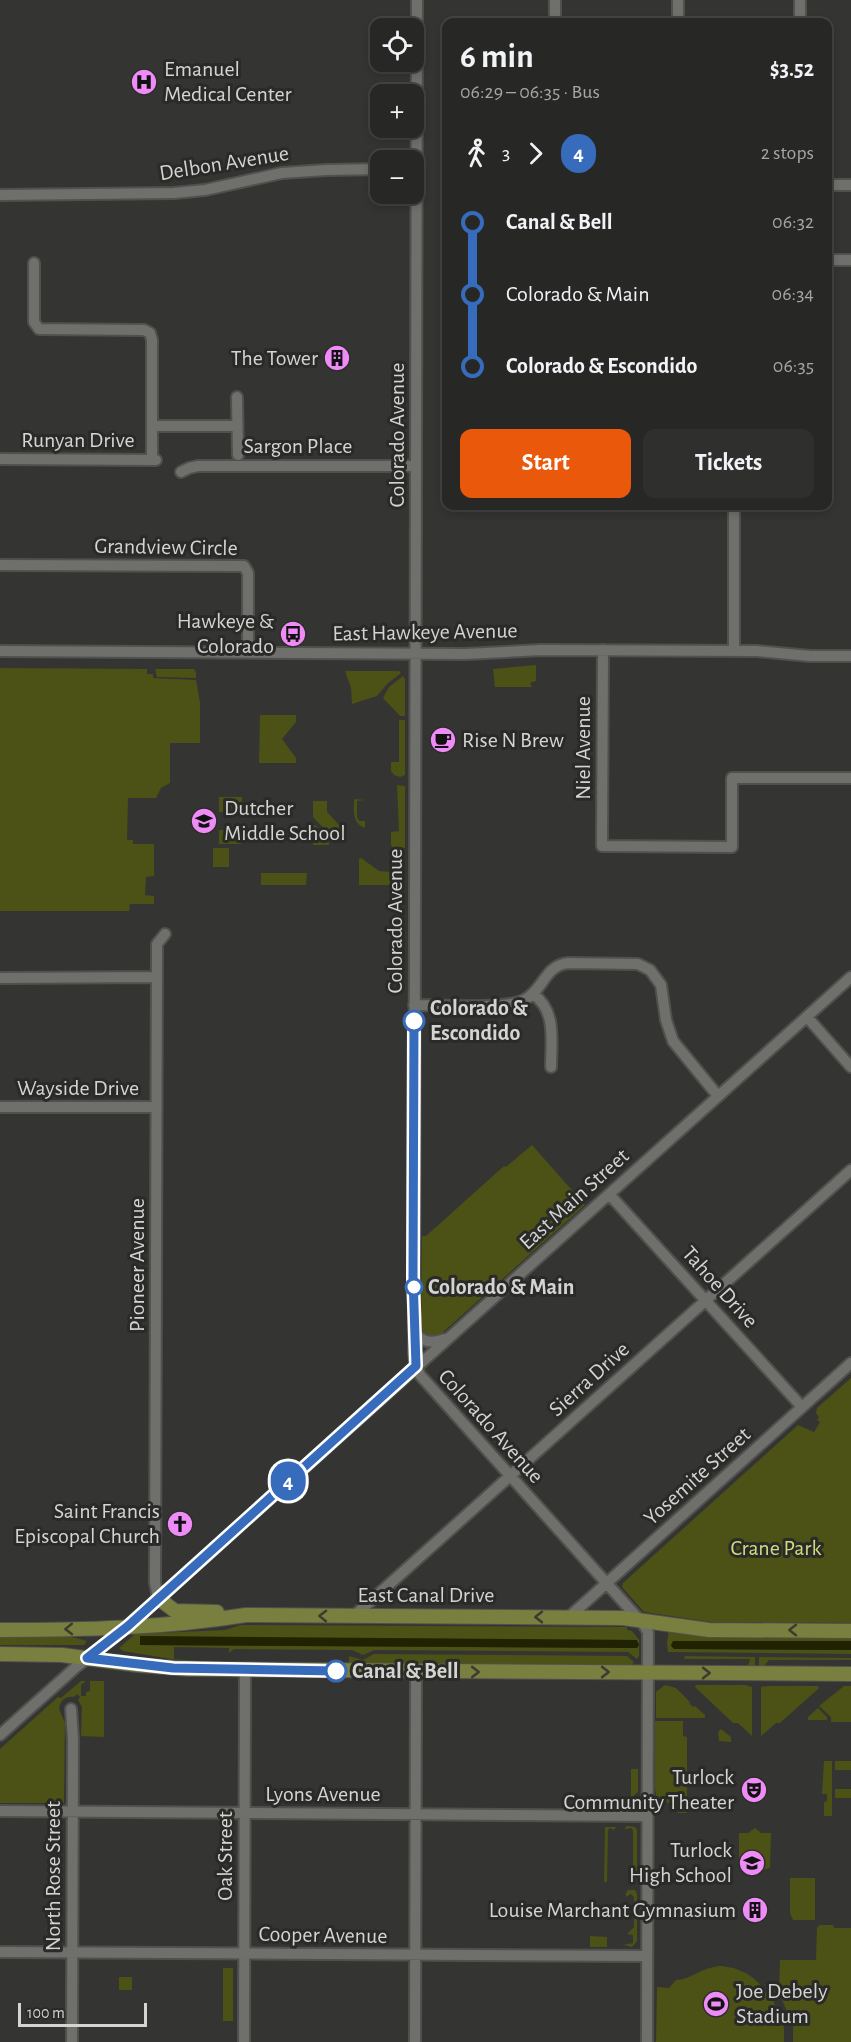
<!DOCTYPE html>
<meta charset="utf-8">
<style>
:root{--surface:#272826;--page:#2f302e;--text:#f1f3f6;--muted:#a4a6a7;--line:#434443;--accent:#ea580c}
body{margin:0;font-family:"Alegreya Sans",sans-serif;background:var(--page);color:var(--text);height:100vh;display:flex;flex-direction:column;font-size:22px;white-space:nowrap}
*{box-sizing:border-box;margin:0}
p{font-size:20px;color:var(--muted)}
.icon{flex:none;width:33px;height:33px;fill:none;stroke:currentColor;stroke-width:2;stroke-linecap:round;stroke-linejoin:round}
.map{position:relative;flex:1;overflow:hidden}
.details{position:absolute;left:442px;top:18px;width:390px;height:492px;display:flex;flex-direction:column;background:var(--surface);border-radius:12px;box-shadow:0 3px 9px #0003,0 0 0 2px var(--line)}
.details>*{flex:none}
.badge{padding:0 12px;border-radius:20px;font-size:21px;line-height:39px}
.fabs{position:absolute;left:370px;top:18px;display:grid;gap:12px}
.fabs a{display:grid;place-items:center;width:54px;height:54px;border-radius:12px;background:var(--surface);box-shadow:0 3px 9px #0003,0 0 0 2px var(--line);font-size:30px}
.scale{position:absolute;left:18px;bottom:15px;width:129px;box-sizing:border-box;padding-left:6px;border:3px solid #d4d4d3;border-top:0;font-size:16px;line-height:21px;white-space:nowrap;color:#d4d4d3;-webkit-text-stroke:4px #2a2b28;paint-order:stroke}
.map>.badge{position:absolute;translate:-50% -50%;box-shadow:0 0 0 3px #fff}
.legs{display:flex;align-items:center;gap:9px;height:66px;padding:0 18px;font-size:20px}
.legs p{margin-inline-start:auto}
.overview{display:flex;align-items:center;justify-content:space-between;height:102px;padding:0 18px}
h1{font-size:33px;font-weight:600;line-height:45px}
.cta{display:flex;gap:12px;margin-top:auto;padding:12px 18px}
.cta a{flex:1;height:69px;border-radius:12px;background:var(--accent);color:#fff;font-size:24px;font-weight:600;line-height:69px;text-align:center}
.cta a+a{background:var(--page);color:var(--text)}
ul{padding:0 18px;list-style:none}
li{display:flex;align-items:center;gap:21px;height:72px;font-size:22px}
li i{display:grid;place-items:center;width:9px;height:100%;margin:0 8px;background:currentColor}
li i::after{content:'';width:15px;height:15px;margin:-8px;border:4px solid;border-radius:50%;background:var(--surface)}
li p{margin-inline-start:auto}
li:first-child i{background:linear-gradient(#0000 50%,currentColor 0)}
li:last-child i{background:linear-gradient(currentColor 50%,#0000 0)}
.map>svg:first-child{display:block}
</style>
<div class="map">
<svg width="851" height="2042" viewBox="0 0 851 2042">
<rect width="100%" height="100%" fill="#343532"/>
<path fill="#4c5115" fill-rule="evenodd" d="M536,665v16l-6,2 2,4h-37l-2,-18z
M0,668l147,1v5h6v4l43,2 4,22v41h-30v40l-9,5 -5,10h-28l-1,42h6v4h21v32l-8,1 -1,18 9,1v8h-24l-1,7h-129z
M155,669h39l2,3v6l-39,-1z
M345,671h54l2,2 -14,11 -10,12 -25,8 -1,-16z
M403,676l2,3v37h-5l-17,-18 6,-11z
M260,715h36v7l-14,17 14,19v5h-37z
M399,720h6v55l-5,2 -6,-2 -3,-4v-9h8z
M397,785l8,1v62l-12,1 -2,-4v-13l8,-1z
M219,797h23v10h-15l-1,5h-7z
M354,799l11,1 -8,1v16l2,4h6v7c-13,-5 -11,-17 -11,-29z
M313,801h14v11l13,14v11l-7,1 -20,-21z
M315,825l13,14 1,6h-16v-19z
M219,830h11v7h11v7h-22z
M213,848h16v19h-16z
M361,858l18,13 23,2 1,12h-44v-26z
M261,873h46l-1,12h-45z
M532,1145l53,60 -144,129c-8,5 -17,2 -20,-7l1,-91h4l78,-70 2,1z
M851,1378v245l-139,-1 -68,-10 -22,-25 1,-4 175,-158 16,7 6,-10 -3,-2 2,-3 -3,-4 1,-5z
M241,1625l386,2v3l5,1 7,9v16l-2,3 -9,-7 -254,-2 -11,5 -11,-5 -118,-1 -5,4v-5l-55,-1v12l25,2 -3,2 -73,-12 -4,-3 16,-14 90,-4zM140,1637l496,3 3,5 -2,3 -497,-3z
M669,1629l182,8v4h-177l-3,3 3,5 177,1v4l-183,-2 -1,-9z
M0,1637h72l15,4 -3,4h-84z
M374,1654l253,2 7,6 -3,4 -282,-2v-8l14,4z
M685,1656l70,1v10l-7,-1 2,-7h-66z
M759,1657l92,1v2h-82l-6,7h-4z
M81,1681h5l-5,4v11h5v-4l4,-1v-10h14v56l-23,-1 1,-29 -4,-7 2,-3 -3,-3 -3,3c-8,-1 -14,3 -15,12l6,14 -1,80h-64v-54l58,-52 3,1z
M665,1685l11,3 14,14 -1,1 4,4 2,-1 10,9v3h-49v-26z
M696,1685h49l7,2v49l-14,-13h-5l-38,-36z
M768,1686h50l1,2 -39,35h-4l-15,13v-49z
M844,1686h7v36h-20v-5l-12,-11z
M818,1708l9,9v3h-19v-3z
M655,1721h28v15l4,1v76h-9v-9l-21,-3 -2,-12z
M721,1729l10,8v5l-12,-1 -1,-9z
M824,1761h8v55h-8v-14l3,-1v-7h-5z
M835,1761h16v9h-16z
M631,1769h7v23l-4,3v3l3,4 -5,4 -7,-2v-7l6,-1z
M835,1789h16v9h-16z
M628,1826l7,1 2,3v47l-2,5h-2v-51l-1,-3 -7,1v-2z
M605,1827h11l-2,3 -5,-2 -1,4 -1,50h-3z
M755,1828l6,5h10l-1,35 -15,4 -15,-4 1,-9h-2v-26h9z
M790,1878h25v42h-22l-3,-7z
M628,1890h7l2,4v47l-5,6 -9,-2 10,-2v-8l-6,-1 7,-7v-30l-3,-3 -5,3v-4z
M819,1925h14l1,3h17v114h-58v-17l-14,-32 1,-33h36l1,-33h2z
M590,1936l17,1v10h-17z
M721,1966c22,2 38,12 48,32l3,-1 5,13 1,9 6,1v22h-128l1,-55 12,1 7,-8c15,0 25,-13 45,-14z
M223,1968h10v53h-10z
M119,1977h13v13h-13z"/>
<path fill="#202301" d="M140,1636l497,4 2,5 -2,3 -497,-3z
M673,1641h178v9l-177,-1 -3,-3z"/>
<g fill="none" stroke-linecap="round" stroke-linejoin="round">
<g stroke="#50504e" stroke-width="14">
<path id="minor" d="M417,0l-3,1354 2,12 4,9 224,250 4,7 -1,410
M800,0v22
M555,22v-22
M678,22v-22
M828,185h23
M0,195l174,-2 31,-3 77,-17 44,-3 55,-1
M828,260h23
M34,263v59l5,7 105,1 6,3 2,7v120
M237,397l1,58
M152,426h85
M0,459l156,1
M181,472l8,-4 9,-2h218
M734,506v145
M0,565l244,1 4,7v79
M603,650l-1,196 130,1v-69h119
M0,651l466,3 75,-4 216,1 53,5h41
M0,978l156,-1
M533,994c24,17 18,47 18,73
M414,1005c25,0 90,5 110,-5 20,-10 20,-34 44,-37l70,1 12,6 11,15 5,35 7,21 45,55
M807,1017l44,50
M0,1107h156
M609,1194l193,213
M414,1331c8,12 18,13 31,8
M158,1598l-3,-15 2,-632v-7l8,-10
M354,1616l497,-446
M569,1617l282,-254
M71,1709l2,30 -1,303
M0,1735l76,-68 52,-41 723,-649
M0,1811l647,5
M0,1952l647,4
M244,2042l1,-372
M415,2042l1,-371"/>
</g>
<g stroke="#50504e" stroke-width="16">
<path id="major" d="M158,1598l17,13 42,1
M0,1630c82,0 165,-2 246,-15l377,3 86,12 142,1
M0,1654l62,1 76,10 51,4 662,5"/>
</g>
<use href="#minor" stroke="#6f6f6c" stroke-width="10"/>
<use href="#major" stroke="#797f3f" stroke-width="14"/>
</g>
<defs><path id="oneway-chevron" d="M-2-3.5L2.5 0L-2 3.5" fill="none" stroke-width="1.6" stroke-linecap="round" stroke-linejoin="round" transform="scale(1.5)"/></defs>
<g stroke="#3a3c2d">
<use href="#oneway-chevron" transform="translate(323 1616) rotate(-179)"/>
<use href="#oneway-chevron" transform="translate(539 1617) rotate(-180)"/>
<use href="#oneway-chevron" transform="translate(69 1629) rotate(179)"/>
<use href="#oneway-chevron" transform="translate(793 1630) rotate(-180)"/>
<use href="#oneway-chevron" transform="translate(475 1672)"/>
<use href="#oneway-chevron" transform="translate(605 1672)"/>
<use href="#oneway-chevron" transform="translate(706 1673)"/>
</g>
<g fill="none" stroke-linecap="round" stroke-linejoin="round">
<g stroke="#fff" stroke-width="14">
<path id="line-1" d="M336,1671l-163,-3 -86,-10 41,-32 288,-260 -3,-89 1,-256"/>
</g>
<use href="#line-1" stroke="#376bbb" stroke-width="9"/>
</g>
<defs>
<g id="hospital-disc" transform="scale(1.35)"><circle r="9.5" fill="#ef8bf6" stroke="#2a2b28"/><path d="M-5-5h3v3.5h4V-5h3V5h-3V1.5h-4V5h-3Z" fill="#111"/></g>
<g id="building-disc" transform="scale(1.35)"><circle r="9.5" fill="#ef8bf6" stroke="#2a2b28"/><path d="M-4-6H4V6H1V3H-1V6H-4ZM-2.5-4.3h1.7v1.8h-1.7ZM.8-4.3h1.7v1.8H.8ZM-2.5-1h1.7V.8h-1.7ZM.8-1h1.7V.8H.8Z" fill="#111"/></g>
<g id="bus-disc" transform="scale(1.35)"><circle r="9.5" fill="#ef8bf6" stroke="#2a2b28"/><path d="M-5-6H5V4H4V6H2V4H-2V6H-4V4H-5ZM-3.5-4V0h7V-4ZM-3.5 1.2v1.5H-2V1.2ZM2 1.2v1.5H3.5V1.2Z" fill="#111"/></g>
<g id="cafe-disc" transform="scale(1.35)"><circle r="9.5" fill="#ef8bf6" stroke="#2a2b28"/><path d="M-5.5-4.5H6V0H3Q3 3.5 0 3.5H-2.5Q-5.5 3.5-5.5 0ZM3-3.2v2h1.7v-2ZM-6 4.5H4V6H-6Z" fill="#111"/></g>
<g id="school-disc" transform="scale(1.35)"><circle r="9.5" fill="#ef8bf6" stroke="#2a2b28"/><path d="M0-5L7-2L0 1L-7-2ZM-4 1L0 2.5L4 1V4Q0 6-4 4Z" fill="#111"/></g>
<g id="church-disc" transform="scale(1.35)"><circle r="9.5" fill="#ef8bf6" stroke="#2a2b28"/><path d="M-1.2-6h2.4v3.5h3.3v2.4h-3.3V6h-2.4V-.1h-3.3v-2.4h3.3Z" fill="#111"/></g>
<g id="theatre-disc" transform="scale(1.35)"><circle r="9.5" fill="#ef8bf6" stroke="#2a2b28"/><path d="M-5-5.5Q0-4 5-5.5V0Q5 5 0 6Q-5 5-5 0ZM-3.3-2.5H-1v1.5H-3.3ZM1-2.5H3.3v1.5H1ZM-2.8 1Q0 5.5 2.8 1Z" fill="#111"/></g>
<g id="stadium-disc" transform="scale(1.35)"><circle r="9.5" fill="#ef8bf6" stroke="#2a2b28"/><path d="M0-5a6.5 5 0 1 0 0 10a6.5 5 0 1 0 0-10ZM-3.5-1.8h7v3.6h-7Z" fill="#111"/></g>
</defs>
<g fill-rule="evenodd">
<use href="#hospital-disc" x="144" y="82"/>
<use href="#building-disc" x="337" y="358"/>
<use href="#bus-disc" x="293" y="634"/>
<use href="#cafe-disc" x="443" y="740"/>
<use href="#school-disc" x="204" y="821"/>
<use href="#church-disc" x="180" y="1524"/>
<use href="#theatre-disc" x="754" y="1790"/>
<use href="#school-disc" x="752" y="1863"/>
<use href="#building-disc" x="755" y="1910"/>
<use href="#stadium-disc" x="716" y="2004"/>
</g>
<g fill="#fff" stroke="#376bbb" stroke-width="3">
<circle cx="414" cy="1021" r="10"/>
<circle cx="414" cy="1287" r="8"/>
<circle cx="336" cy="1671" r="10"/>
</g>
<g text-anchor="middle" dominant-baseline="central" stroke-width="6" stroke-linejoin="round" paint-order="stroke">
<g font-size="22" fill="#d4d4d3" stroke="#2a2b28" text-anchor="end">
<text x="164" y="69" text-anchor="start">Emanuel<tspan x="164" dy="25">Medical Center</tspan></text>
<text x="318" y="358">The Tower</text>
<text x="274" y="621">Hawkeye &amp;<tspan x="274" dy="25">Colorado</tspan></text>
<text x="462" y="740" text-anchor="start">Rise N Brew</text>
<text x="224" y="808" text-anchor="start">Dutcher<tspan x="224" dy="25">Middle School</tspan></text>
<text x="160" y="1511">Saint Francis<tspan x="160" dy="25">Episcopal Church</tspan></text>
<text x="734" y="1777">Turlock<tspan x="734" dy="25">Community Theater</tspan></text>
<text x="732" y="1850">Turlock<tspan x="732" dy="25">High School</tspan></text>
<text x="736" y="1910">Louise Marchant Gymnasium</text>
<text x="736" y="1991" text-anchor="start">Joe Debely<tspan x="736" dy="25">Stadium</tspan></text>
</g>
<g font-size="22" fill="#d4d4d3" stroke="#2a2b28">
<text transform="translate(224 163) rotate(-9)">Delbon Avenue</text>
<text transform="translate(397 435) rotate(-90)">Colorado Avenue</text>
<text x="78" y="440">Runyan Drive</text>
<text x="298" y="446">Sargon Place</text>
<text transform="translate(166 547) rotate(1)">Grandview Circle</text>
<text transform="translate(425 632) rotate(-1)">East Hawkeye Avenue</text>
<text transform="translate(583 748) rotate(-90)">Niel Avenue</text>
<text transform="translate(395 921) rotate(-90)">Colorado Avenue</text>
<text x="78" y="1088">Wayside Drive</text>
<text transform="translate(574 1199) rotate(-42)">East Main Street</text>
<text transform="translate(137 1265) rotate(-90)">Pioneer Avenue</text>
<text transform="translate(720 1287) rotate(48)">Tahoe Drive</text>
<text transform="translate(589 1379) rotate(-42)">Sierra Drive</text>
<text transform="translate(491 1426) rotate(48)">Colorado Avenue</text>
<text transform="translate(697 1476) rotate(-42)">Yosemite Street</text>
<text x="426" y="1595">East Canal Drive</text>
<text x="323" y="1794">Lyons Avenue</text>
<text transform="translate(225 1856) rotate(-90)">Oak Street</text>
<text transform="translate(53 1876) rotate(-90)">North Rose Street</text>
<text transform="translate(323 1935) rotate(1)">Cooper Avenue</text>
</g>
<g font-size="22" font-weight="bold" fill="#d4d4d3" stroke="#2a2b28" text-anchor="start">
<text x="430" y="1008">Colorado &amp;<tspan x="430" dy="25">Escondido</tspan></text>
<text x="428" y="1287">Colorado &amp; Main</text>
<text x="352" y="1671">Canal &amp; Bell</text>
</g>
<g font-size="22" fill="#d0dc7b" stroke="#2a2b28">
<text x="776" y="1548">Crane Park</text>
</g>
</g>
</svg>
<div class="fabs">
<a><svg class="icon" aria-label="locate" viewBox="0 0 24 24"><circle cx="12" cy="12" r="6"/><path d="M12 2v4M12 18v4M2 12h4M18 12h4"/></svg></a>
<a>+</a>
<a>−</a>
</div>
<div class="scale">100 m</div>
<b class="badge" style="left:288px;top:1481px;background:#376bbb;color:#fff">4</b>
<section class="details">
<div class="overview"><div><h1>6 min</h1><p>06:29 – 06:35 · Bus</p></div><b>$3.52</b></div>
<div class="legs"><svg class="icon" aria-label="walk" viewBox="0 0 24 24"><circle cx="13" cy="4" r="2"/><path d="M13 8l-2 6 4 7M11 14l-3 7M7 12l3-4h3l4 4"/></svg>3<svg class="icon" aria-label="forward" viewBox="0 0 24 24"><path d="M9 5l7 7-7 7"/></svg><b class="badge" style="background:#376bbb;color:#fff">4</b><p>2 stops</p></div>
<ul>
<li><i style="color:#376bbb"></i><b>Canal &amp; Bell</b><p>06:32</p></li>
<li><i style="color:#376bbb"></i><span>Colorado &amp; Main</span><p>06:34</p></li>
<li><i style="color:#376bbb"></i><b>Colorado &amp; Escondido</b><p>06:35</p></li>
</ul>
<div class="cta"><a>Start</a><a>Tickets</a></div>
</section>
</div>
